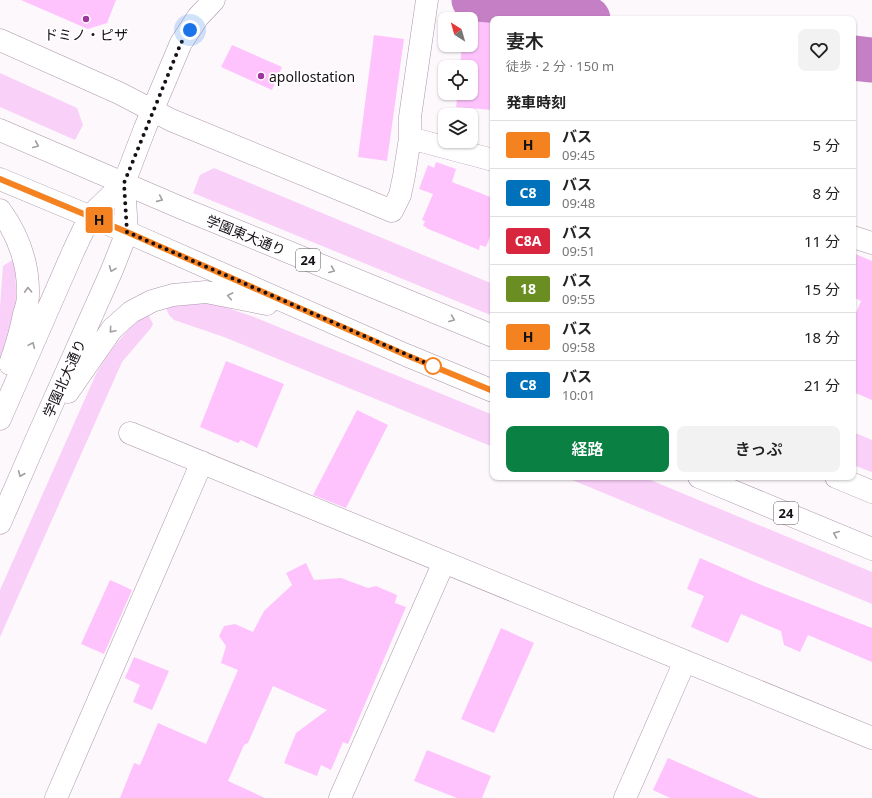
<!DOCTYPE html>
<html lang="ja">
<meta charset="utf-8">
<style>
:root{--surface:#fff;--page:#f2f2f2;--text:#222;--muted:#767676;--line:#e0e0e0;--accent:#0b8043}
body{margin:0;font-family:"Noto Sans","Noto Sans JP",sans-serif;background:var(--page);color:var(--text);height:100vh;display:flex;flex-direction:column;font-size:15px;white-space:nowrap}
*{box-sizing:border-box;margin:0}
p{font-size:13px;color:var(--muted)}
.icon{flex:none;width:22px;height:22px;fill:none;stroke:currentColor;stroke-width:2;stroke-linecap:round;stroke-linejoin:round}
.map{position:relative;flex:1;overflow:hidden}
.panel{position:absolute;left:490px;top:16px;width:366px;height:464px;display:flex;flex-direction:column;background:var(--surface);border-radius:8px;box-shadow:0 1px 3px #0004}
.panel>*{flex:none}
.badge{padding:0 8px;border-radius:3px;font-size:14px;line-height:26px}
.needle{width:26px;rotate:323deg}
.buttons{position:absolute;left:438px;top:12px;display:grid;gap:8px}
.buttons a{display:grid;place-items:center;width:40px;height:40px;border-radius:8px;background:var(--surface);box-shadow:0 1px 3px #0004;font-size:20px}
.you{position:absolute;width:20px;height:20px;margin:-10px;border:3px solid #fff;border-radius:50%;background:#1a73e8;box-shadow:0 0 0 6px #1a73e833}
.map>.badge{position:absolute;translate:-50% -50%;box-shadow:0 0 0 2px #fff}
h2{padding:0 16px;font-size:15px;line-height:36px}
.round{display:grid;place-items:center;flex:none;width:42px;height:42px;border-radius:8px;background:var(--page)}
.head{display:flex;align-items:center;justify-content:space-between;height:68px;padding:0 16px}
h1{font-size:19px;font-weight:600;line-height:30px}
.cta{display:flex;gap:8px;margin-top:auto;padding:8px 16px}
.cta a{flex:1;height:46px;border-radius:8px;background:var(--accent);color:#fff;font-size:16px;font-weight:600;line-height:46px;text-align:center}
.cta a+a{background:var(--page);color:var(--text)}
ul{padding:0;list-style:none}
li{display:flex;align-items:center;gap:12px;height:48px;padding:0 16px;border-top:1px solid var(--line)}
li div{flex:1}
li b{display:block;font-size:15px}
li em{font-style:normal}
li .badge{min-width:44px;font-weight:700;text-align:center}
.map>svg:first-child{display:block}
</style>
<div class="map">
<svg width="872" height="798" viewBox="0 0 872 798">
<rect width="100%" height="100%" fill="#fdf8fc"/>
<path fill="#f9d0f8" d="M0,73l77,35 6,17 -8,15 -75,-33z
M214,168l279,116v32l-300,-123 7,-18z
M14,259c2,23 4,48 -2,71 -2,11 -8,22 -12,32v-55l3,-41z
M196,302l23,3 35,12 239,98v32l-269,-110 -50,-17 -5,-5 -3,-7 12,-4z
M148,314l5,10 -2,4 -29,34 -122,275v-47l96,-216c14,-24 29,-45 52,-60z
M853,432l19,8v32l-19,-7z
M565,477h78l229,95v32z"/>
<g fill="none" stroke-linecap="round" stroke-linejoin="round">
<path stroke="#c580c5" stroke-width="45" d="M474,0l114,19
M853,58l19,2"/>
</g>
<path fill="#fec3fd" d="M21,0h95l-9,23 -19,6z
M471,21l22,2v87l-37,-3 2,-14h13v-26h-11l2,-22h9z
M374,35l30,4 -17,122 -29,-4z
M232,45l50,22 -10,23 -51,-23z
M436,162l20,7 -4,13 41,16v31l-7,18 -6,-2 -1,5 -53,-22v-1l-3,-1 2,-5 -3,-1 11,-26 -14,-5 9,-24 6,3z
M853,253l19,8v139l-19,-8v-72l8,-19 -8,-4z
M226,361l58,23 -27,64 -16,-8 -3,3 -38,-16z
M357,410l31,15 -42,83 -33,-13z
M700,558l59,26 113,44v34l-64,-27 -8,17 -16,-7 -3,-14 -40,-17 -13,29 -37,-16 13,-31 -17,-7z
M306,563l8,17 27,-2 27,10 8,-2 21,9 -2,8 11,4 -58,137 -5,-2 -12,28 -10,-5 -4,11 -33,-13 12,-30 31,-23 -54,-24 -25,57 -4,2 -16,36 37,17h-145l14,-35 6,2 18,-42 48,21 32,-74 -17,-7 5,-17 -7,-10 5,-10 11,-2 18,8 11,-21 28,-26 -6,-12z
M110,580l22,10 -28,64 -23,-10z
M501,628l33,15 -40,90 -33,-14z
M134,657l35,14 -17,39 -19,-8 7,-17 -15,-7z
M427,750l64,26 -9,22h-25l-43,-17z
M668,758l91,40h-89l-17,-8z"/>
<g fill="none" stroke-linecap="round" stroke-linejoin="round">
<g stroke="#aa97aa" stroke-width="23">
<path id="minor" d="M0,40l119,53 52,27 221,91 8,-16 4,-19 6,-38v-21l17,-117
M410,138l83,22
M853,237l19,6
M130,433l742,305
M56,798l146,-336
M340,798l104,-236
M625,798l60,-137"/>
</g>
<g stroke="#aa97aa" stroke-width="23">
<path id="major" d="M0,130l179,77 314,129
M0,179l127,53 279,123 87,36
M0,210c19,26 29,53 28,86 0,5 -2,12 -4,18 -3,17 -8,33 -14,50
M68,392l44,-63 19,-17 21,-11 21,-6 33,-3 61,12
M0,419l73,-167 17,-36 34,-33
M699,477l173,72
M836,477l36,15
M0,523l37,-85 75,-168 15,-38 -3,-49 21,-55 36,-85 17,-26 16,-17"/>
</g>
<use href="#minor" stroke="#fff" stroke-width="22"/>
<use href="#major" stroke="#fff" stroke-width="22"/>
</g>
<defs><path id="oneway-chevron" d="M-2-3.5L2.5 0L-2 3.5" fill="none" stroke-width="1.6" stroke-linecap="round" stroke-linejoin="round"/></defs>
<g stroke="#a29fa2">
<use href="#oneway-chevron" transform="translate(36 145) rotate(23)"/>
<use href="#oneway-chevron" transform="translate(160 199) rotate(24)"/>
<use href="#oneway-chevron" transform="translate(112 269) rotate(112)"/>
<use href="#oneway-chevron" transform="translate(332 270) rotate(22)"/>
<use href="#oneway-chevron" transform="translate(28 290) rotate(-93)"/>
<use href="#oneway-chevron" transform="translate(230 296) rotate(-169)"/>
<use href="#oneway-chevron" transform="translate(452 319) rotate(22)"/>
<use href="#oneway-chevron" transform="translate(112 330) rotate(131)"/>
<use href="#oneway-chevron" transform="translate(32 345) rotate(-66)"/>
<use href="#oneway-chevron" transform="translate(21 474) rotate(113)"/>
<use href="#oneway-chevron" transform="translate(836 534) rotate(-157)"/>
</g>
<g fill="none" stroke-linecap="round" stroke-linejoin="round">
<g stroke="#fff" stroke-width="9">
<path id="line" d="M0,179l127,53 279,123 87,36"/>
</g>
<use href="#line" stroke="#f58220" stroke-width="6"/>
<path stroke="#171017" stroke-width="4" stroke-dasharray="0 7.2" d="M190,30l-9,13 -57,140 3,49 308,135 -2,-1"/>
</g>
<g fill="#9b389e" stroke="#fff" stroke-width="1.5">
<circle cx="86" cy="19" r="4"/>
<circle cx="261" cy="76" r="4"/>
</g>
<circle fill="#fff" stroke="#f58220" stroke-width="2" cx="433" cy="366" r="8"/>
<g text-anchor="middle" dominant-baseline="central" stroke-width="3.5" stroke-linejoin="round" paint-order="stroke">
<g fill="#fff" stroke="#5d585d" stroke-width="1">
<rect x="296" y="249" width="24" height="22" rx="3"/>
<rect x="774" y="502" width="24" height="22" rx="3"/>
</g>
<g font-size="13" font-weight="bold" fill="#171017">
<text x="308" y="260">24</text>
<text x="786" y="513">24</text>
</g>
<g font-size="14" fill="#171017" stroke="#fff">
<text x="86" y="34">ドミノ・ピザ</text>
<text x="269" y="76" text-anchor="start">apollostation</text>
</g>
<g font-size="14" fill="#171017" stroke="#fff">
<text transform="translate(246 235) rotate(22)">学園東大通り</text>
<text transform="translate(64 378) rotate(-66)">学園北大通り</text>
</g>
</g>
</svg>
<div class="buttons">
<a><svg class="needle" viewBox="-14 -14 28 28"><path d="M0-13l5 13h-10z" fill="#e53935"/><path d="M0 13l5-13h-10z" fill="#767676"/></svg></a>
<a><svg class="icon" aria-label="locate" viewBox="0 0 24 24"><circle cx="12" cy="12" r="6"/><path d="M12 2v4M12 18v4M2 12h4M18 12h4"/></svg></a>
<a><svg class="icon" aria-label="layers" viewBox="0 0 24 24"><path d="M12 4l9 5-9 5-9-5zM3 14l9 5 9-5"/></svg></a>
</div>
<div class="you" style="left:190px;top:30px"></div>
<b class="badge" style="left:99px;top:220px;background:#f58220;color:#111">H</b>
<section class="panel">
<div class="head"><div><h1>妻木</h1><p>徒歩 · 2 分 · 150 m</p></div><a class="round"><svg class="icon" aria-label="heart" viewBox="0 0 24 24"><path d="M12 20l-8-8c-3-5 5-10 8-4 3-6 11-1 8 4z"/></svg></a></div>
<h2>発車時刻</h2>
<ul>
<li><span class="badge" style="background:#f58220;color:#111">H</span><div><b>バス</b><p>09:45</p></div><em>5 分</em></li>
<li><span class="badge" style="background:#0072bc;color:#fff">C8</span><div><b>バス</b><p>09:48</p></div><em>8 分</em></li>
<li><span class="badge" style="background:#d7263d;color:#fff">C8A</span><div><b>バス</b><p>09:51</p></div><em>11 分</em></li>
<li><span class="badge" style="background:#6b8e23;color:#fff">18</span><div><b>バス</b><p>09:55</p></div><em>15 分</em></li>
<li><span class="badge" style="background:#f58220;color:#111">H</span><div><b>バス</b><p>09:58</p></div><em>18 分</em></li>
<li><span class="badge" style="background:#0072bc;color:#fff">C8</span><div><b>バス</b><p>10:01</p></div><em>21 分</em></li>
</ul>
<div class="cta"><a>経路</a><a>きっぷ</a></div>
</section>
</div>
